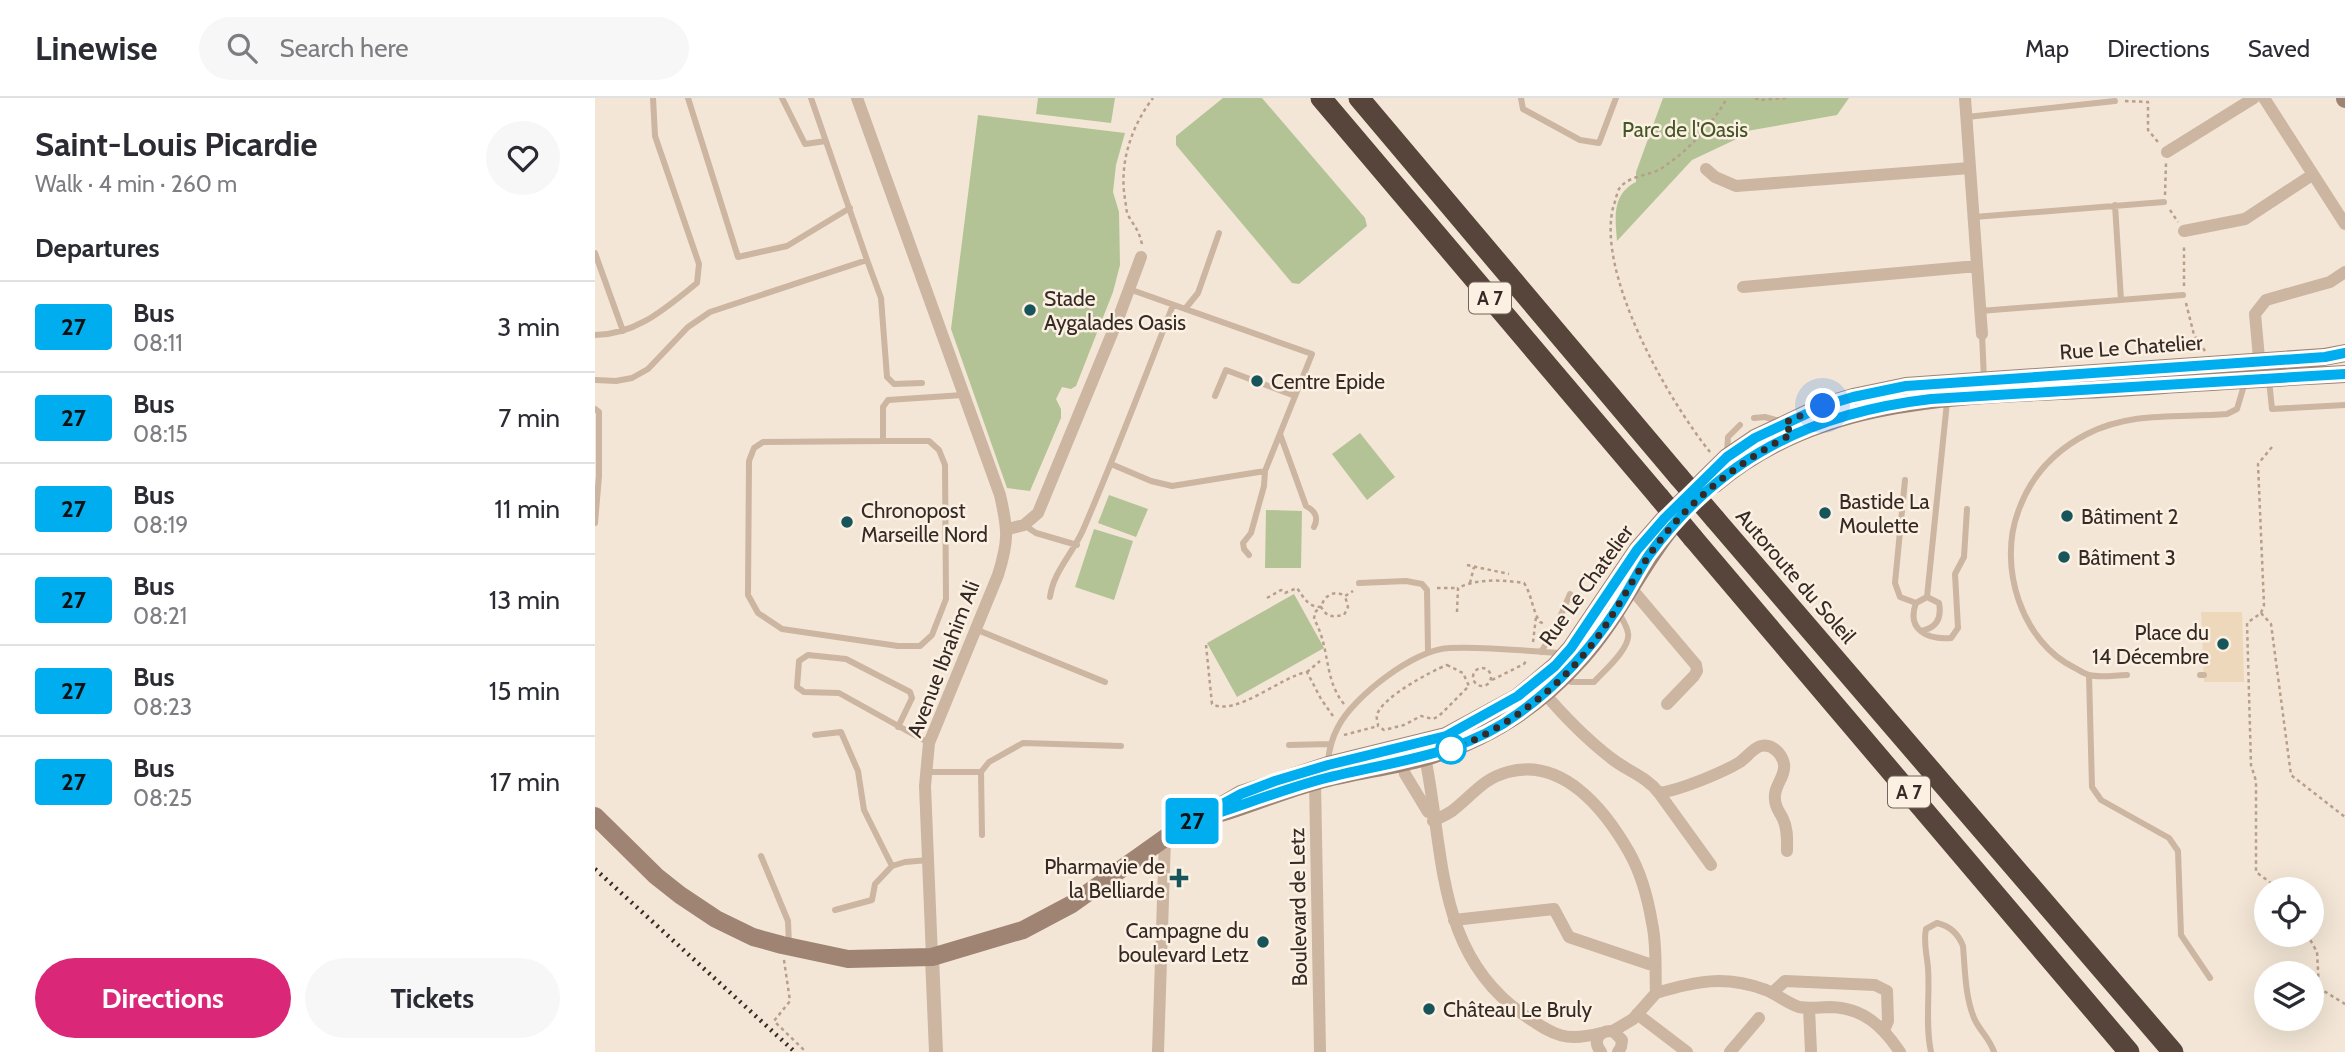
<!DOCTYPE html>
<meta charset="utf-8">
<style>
:root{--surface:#fff;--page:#f7f7f7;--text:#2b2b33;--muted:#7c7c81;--line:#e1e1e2;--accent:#db2777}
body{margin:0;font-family:Cabin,sans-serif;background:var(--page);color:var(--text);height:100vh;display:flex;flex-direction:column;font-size:26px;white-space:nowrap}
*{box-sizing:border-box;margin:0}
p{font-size:23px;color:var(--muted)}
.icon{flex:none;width:38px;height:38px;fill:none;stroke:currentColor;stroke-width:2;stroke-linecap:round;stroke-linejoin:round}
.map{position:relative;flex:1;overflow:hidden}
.side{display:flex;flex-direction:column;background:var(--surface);width:595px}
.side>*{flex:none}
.badge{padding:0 14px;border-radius:5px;font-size:24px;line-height:46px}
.fabs{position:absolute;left:1659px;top:779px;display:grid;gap:14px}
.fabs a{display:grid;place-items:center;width:70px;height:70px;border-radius:50%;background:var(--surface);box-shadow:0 7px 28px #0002;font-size:35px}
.you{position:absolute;width:35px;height:35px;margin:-18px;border:5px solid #fff;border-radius:50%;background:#1a73e8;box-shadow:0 0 0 10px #1a73e833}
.map>.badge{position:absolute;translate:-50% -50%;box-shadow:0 0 0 4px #fff}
h2{padding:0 35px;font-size:26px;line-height:63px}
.round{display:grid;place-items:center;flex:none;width:74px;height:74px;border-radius:37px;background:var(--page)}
.overview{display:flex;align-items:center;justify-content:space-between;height:119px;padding:0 35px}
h1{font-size:33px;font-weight:700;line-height:52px}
.action{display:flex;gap:14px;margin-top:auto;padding:14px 35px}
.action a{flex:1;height:80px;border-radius:42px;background:var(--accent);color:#fff;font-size:28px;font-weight:700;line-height:80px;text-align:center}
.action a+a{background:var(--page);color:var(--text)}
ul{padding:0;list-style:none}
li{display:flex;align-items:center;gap:21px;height:91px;padding:0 35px;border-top:2px solid var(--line)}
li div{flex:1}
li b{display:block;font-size:26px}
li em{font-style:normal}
li .badge{min-width:77px;font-weight:700;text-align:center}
header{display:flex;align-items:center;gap:42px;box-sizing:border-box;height:98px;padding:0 35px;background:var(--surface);border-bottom:2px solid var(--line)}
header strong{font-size:33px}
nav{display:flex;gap:38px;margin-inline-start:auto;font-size:24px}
.search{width:490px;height:63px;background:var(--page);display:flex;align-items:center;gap:18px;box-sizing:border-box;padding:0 24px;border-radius:38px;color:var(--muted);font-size:26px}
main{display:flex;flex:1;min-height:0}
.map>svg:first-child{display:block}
</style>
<header>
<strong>Linewise</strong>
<div class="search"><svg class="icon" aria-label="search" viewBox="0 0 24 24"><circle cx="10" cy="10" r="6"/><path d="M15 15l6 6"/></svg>Search here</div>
<nav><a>Map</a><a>Directions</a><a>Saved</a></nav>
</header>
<main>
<section class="side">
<div class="overview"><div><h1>Saint-Louis Picardie</h1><p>Walk · 4 min · 260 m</p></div><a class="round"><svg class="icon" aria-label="heart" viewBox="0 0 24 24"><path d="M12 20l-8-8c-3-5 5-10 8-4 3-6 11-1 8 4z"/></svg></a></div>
<h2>Departures</h2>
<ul>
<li><span class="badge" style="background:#00adee;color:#111">27</span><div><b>Bus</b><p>08:11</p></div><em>3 min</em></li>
<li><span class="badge" style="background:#00adee;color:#111">27</span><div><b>Bus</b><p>08:15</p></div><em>7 min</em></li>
<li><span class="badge" style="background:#00adee;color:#111">27</span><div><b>Bus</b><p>08:19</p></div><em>11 min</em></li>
<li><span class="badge" style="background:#00adee;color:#111">27</span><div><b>Bus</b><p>08:21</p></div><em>13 min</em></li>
<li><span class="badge" style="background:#00adee;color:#111">27</span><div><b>Bus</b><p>08:23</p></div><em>15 min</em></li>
<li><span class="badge" style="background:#00adee;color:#111">27</span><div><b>Bus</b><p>08:25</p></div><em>17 min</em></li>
</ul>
<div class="action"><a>Directions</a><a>Tickets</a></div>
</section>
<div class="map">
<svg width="1750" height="954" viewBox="0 0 1750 954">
<rect width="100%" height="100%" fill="#f3e6d6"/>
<path fill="#b3c395" d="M443,0h77l-4,25 -75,-9z
M628,0h39l103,120 2,8 -68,58 -7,-1 -116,-138v-9z
M1068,0h186l-12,17 -90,16 -4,5 -51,24 -75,81c-2,-24 -5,-47 19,-59v-10z
M383,17l147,18 -9,32 -3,27 6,20 1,53 -7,27 -37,94 -5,3 -9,-2 -6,12 5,10v9l-31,73 -23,-3 -56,-159z
M765,335l35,44 -28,23 -35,-46z
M514,397l39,14 -12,28 -38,-14z
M671,412l36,1 -1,57h-36z
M499,431l39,12 -19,59 -39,-13z
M699,496l30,54 -87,49 -30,-54z"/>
<path fill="#edd8bb" d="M1606,514h41l2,70h-40z"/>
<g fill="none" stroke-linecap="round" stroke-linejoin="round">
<path stroke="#b89f8b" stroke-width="2.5" stroke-dasharray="3.5 3.5" stroke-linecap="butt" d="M1160,0l5,2 27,-2
M1530,3l23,1v28l10,12
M1570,97l1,-32
M1575,112l8,12
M547,146c-4,-16 -7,-16 -14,-29 -2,-4 -2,-11 -3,-16 -6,-36 6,-72 28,-101
M1589,188v-42
M1591,205l8,32 11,16
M1677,349l-14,17 6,141 -3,8 -14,10 4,142 5,16v91l23,17
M1115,354c-42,-52 -116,-181 -96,-248 2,-4 3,-12 5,-15 9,-14 31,-13 43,-21 26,-17 50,-43 65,-70
M872,467l42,9
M875,485l4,-16
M842,490h21
M672,500l14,-8 4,3 12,-5c7,10 11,19 24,19 3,-11 13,-18 24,-11l8,-5
M862,514l1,-24c20,-10 45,-8 66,-5 8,12 8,27 16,39l5,2
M1666,515l10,11 20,151 54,42
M938,544l3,-25
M611,547l6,59c24,13 70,-28 95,-32l14,27 12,17
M852,567l16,8 6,13 -30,30 -6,3 -12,-3 -17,9 -20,5 -6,-4c0,-4 -2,-8 -1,-11 4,-17 54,-44 70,-50z
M878 579a9 9 0 1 1 18 0a9 9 0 1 1-18 0Z
M712,574l13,-11
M897,582l32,-16 2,-3
M749,606c-21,-26 -13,-55 -30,-85l1,-7 6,-5c7,11 11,10 23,8l4,-8 -3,-11
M749,637l34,-9
M1712,836l10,18 2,36 26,16
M189,862l6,41 -16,20 32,31"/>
<path stroke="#ccb5a1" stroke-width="6" d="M93,0l50,159 49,-11 63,-38
M187,0l23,46 21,-3
M216,0l56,162
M926,0l2,11 57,31 19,3 17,-45
M1372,19l148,-16
M1520,107l6,95
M1379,119l190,-15
M0,155l28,78
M534,191l183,65 -47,117 -1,15 -13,47 -8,10 1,6 5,6
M590,211l13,-16 21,-60
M1385,213l203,-16
M1387,236l2,46
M0,237c41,0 71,-27 102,-52l2,-19 -44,-128 -2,-38
M0,282l21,1 16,-3 16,-9 40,-42 22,-15 157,-52 14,38 6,79 7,7 28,-1
M1674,282l3,29 73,-4
M620,298l11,-26 69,26
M1352,304l-20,195 -11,6c-10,27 12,37 35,35l7,-10 -3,-54 9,-17 3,-48
M0,311l4,3v64l-4,47
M1159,320l11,-1 14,4
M685,336l26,72c9,5 13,11 8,21
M288,343h46l10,9 6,15 1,134 -14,36 -12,11h-22l-116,-17 -24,-16 -10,-18 1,-134 5,-13 9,-6 120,-1v-34l5,-7 75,-5
M1132,355l1,-16 12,-12
M516,366l40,17 21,5 93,-15
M1310,382l-10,103 5,14 16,6
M429,427l12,8 41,12
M764,485l47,-2 16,3 5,6 1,61
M455,499c3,-25 23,-44 33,-67 32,-74 61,-150 90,-225
M380,531l130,53
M1326,533c15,-3 21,-12 18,-28l-12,-6
M946,554l13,-21 16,-37
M1494,577l3,112 9,13 68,38 9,13 3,84 29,43
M1532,577c-12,0 -26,3 -38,0 -4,-1 -10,-5 -14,-7 -54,-26 -77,-102 -57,-156 12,-35 36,-61 69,-78 45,-23 92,-16 140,-20l10,-5 8,-27
M1605,577h4
M971,580l5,4h23c10,-11 37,-34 34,-49 -1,-7 -6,-14 -9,-20
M303,629l14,-29 -2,-6 -64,-33 -38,-4 -9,6 -2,26 7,5 35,1 90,50
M220,637l26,-3 17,39 6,39 28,56 13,-4 24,-2
M694,647l41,-1
M733,664c1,-13 4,-24 10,-35 15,-30 77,-78 111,-79 36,-2 75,3 112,5
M331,674h55l8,-10 34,-19 98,3
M386,674l1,63
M166,758l27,65 1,24
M240,812l37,-10 3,-16 17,-18
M1336,954c-6,-27 -1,-56 -3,-84 -1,-13 -5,-26 -2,-39l11,-6c13,3 21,10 26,23 2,23 2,50 11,72 5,12 16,21 20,34"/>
<path stroke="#ccb5a1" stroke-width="12" d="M262,0l143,397c8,35 9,45 -2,80l-69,168 -4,43 7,171
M1370,0l17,236
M1669,0l81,126
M1572,54l87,-54
M1111,71l9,8 21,9 234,-18
M1589,133l61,-12 67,-44
M1148,189l234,-21
M1665,271l-5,-55 11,-14 64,-18 15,-10
M413,431l16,-4 14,-12 80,-194 23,-62
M1035,489l66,78 1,6 -3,5 -27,28
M945,590c21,25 45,50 71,70 16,13 35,18 48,35 21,-3 63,-20 81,-31 7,-5 13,-14 21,-16 11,-3 21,8 23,18 2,12 -11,23 -9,35 0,9 5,13 8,20 5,10 4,21 4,32
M829,654c21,96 9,203 103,265 28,19 39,25 74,16
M806,658l4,18 23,38
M724,679l-4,4 5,271
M1064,695l52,72
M838,723c6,-3 13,-6 19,-10 21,-16 30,-32 56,-39 55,-15 97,38 121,80 12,21 19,47 23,71 5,22 3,47 4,70
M859,822l100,-11 15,28 86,29
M1061,895c40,-12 69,-18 110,-3 12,5 21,13 33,17 11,2 22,0 32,0 33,1 52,20 69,45
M1177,895l13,-12 90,4 12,6 1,30 -4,9
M1214,910l2,44
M1042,916l50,38
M1018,933l20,-12 23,-26
M563,954l7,-214
M1006,954c-9,-11 -2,-22 12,-21l9,9 -1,7 -3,5
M1135,954l29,-34"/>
<path stroke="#ccb5a1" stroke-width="14" d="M337,859l4,95"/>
<path stroke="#9f8373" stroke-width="18" d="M1750,0v1
M1120,386c107,-92 254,-88 387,-95 81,-5 162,-11 243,-15
M626,715c32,-10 63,-23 96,-32 35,-10 73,-14 108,-24 60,-17 113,-51 155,-98 36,-39 57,-89 90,-130
M0,718l61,60 24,19 36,24 37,18 29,8 66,14 84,-2 91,-27 49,-26 93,-66 76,-44 87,-29 118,-29 72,-39 37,-31 16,-18 66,-98 27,-31 63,-62 28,-19 68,-32 30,-9 53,-11 418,-29 21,-4"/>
<path stroke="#57443b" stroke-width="21" d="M726,0l338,399
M764,0l320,379
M1120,421l458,533
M1098,440l436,514"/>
<path stroke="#352a25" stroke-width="4.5" stroke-dasharray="2 5" stroke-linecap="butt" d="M0,771l200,183"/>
<path stroke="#57443b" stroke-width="21" d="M1084,379l36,42
M1064,399l34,41"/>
</g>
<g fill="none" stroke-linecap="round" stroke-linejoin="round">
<g stroke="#fff" stroke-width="16">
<path id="line" d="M1750,255l-20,4 -419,29 -53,11 -30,9 -68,32 -28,19 -63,62 -27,31 -66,98 -16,18 -37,30 -72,40 -118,29 -53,16 -34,13 -51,28c42,-13 83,-29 125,-41 72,-20 142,-22 204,-68 39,-28 71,-63 97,-103 12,-18 21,-37 33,-55 72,-98 162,-142 282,-156l414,-25"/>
</g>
<use href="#line" stroke="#00adee" stroke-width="10"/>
<path stroke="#352a25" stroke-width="7" stroke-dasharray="0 12.6" d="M856,651c10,-4 20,-7 29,-12 37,-19 73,-47 100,-78 28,-31 45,-68 68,-102 36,-53 87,-93 144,-123l-8,-11 39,-17"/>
</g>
<g fill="#17555a" stroke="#fbf0e2" stroke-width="2.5">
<circle cx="435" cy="212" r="7"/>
<circle cx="662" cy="283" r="7"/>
<circle cx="1230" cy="415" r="7"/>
<circle cx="1472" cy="418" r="7"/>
<circle cx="252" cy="424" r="7"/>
<circle cx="1469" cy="459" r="7"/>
<circle cx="1628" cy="546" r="7"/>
<path d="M580.5 769.5h7v7h7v7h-7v7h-7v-7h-7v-7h7z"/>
<circle cx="668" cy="844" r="7"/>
<circle cx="834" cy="911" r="7"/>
</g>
<circle fill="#fff" stroke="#00adee" stroke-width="3.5" cx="856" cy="651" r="14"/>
<g text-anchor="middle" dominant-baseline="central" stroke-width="5" stroke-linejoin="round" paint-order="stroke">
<g fill="#fbf0e2" stroke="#70655e" stroke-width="2">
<rect x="874" y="184.5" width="42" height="31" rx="5"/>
<rect x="1293" y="678.5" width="42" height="31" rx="5"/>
</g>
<g font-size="19" font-weight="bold" fill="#352a25">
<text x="895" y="200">A 7</text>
<text x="1314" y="694">A 7</text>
</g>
<g font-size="21" fill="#445626" stroke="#fbf0e2">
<text x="1090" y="31">Parc de l'Oasis</text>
</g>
<g font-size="21" fill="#352a25" stroke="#fbf0e2" text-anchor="start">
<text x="449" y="200">Stade<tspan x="449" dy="24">Aygalades Oasis</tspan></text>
<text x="676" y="283">Centre Epide</text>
<text x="1244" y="403">Bastide La<tspan x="1244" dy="24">Moulette</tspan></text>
<text x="266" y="412">Chronopost<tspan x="266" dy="24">Marseille Nord</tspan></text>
<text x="1486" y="418">Bâtiment 2</text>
<text x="1483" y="459">Bâtiment 3</text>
<text x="1614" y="534" text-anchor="end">Place du<tspan x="1614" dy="24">14 Décembre</tspan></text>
<text x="570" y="768" text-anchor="end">Pharmavie de<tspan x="570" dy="24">la Belliarde</tspan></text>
<text x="654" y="832" text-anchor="end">Campagne du<tspan x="654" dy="24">boulevard Letz</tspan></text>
<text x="848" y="911">Château Le Bruly</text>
</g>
<g font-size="21" fill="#352a25" stroke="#fbf0e2">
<text transform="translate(1536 249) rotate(-4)">Rue Le Chatelier</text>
<text transform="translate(1201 478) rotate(49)">Autoroute du Soleil</text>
<text transform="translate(991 487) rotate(-54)">Rue Le Chatelier</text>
<text transform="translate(348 561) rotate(-69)">Avenue Ibrahim Ali</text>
<text transform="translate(703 809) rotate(-91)">Boulevard de Letz</text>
</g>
</g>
</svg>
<div class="fabs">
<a><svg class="icon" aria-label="locate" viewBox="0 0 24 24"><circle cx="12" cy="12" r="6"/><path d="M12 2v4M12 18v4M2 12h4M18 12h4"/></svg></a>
<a><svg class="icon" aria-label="layers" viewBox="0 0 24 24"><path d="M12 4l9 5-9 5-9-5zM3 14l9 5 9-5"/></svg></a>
</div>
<div class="you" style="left:1228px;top:308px"></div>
<b class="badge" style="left:597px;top:723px;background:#00adee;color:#111">27</b>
</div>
</main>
